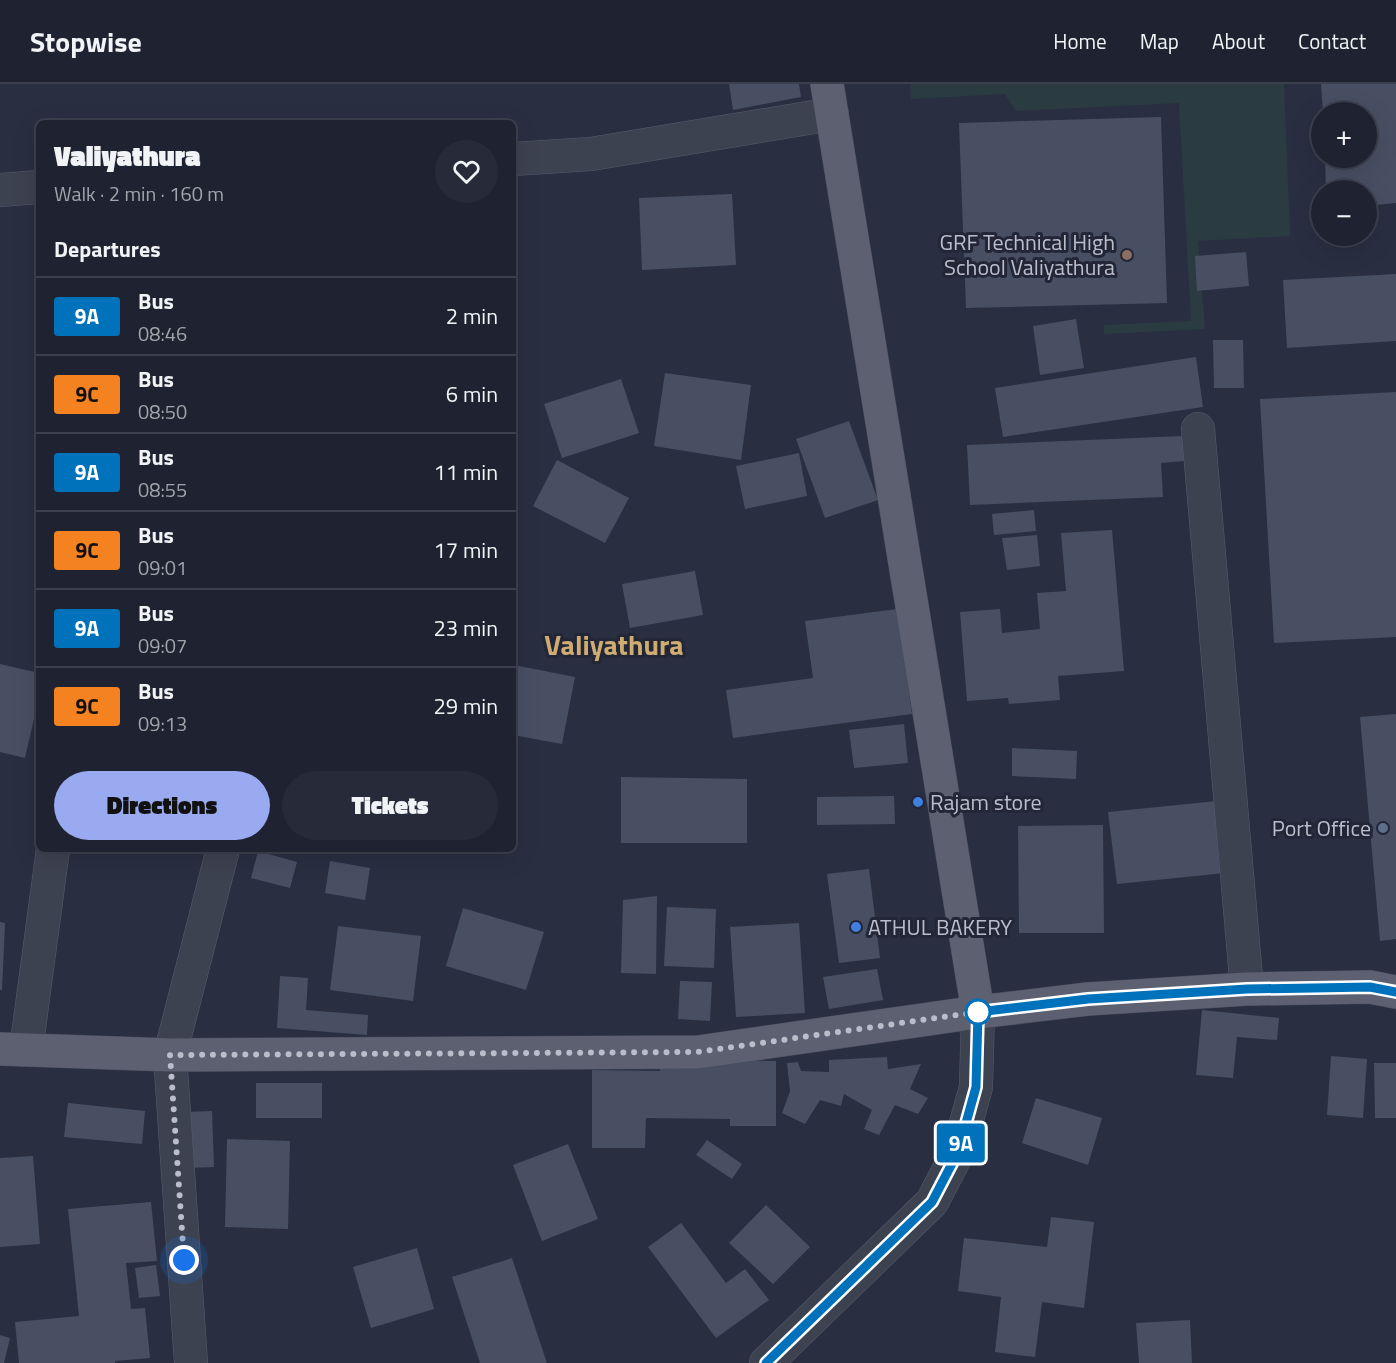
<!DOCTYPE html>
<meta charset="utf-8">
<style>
:root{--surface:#1f2331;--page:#272b39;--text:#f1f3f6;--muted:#a1a4ab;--line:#3c404d;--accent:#99aaf1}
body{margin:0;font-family:"Titillium Web",sans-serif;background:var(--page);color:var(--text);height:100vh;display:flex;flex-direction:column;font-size:22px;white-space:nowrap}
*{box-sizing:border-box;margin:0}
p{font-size:20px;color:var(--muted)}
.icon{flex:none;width:33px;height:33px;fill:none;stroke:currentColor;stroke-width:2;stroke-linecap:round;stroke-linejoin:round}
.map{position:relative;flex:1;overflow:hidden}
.panel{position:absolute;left:36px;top:36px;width:480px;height:732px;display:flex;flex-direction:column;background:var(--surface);border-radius:9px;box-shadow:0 6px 24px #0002,0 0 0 2px var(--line)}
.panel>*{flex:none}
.badge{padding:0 12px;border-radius:4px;font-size:21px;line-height:39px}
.tools{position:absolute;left:1311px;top:18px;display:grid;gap:12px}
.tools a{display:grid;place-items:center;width:66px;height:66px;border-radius:50%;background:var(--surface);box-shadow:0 6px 24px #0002,0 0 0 2px var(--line);font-size:30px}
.you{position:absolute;width:30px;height:30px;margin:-15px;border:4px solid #fff;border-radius:50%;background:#1a73e8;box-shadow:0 0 0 9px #1a73e833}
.map>.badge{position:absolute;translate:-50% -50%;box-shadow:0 0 0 3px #fff}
h2{padding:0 18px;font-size:22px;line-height:54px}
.round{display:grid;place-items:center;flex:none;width:63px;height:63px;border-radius:32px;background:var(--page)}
.head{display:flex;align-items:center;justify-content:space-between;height:102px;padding:0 18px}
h1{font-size:28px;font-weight:800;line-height:45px}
.button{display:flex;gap:12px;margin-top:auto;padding:12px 18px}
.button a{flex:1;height:69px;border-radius:36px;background:var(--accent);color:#111;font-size:24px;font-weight:800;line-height:69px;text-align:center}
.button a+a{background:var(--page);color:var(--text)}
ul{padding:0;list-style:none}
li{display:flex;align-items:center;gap:18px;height:78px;padding:0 18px;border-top:2px solid var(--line)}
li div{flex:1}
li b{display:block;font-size:22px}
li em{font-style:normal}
li .badge{min-width:66px;font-weight:700;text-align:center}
header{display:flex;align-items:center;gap:36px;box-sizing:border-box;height:84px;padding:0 30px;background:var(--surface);border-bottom:2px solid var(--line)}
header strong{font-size:28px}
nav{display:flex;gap:33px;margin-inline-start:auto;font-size:21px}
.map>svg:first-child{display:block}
</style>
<header>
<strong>Stopwise</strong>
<nav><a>Home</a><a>Map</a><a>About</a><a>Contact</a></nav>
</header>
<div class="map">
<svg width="1396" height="1279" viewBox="0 0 1396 1279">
<rect width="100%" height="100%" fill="#292f41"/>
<path fill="#2b3b42" d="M910,0h374l6,152 -92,5 7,88 -101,5v-9l87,-4 -12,-218 -163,8 -11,-17 -94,5z"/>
<path fill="#494f63" d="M729,0h70l2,13 -68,13z
M1321,0h75v119l-30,3v-16h-40l-1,-32h41v-46h-43z
M1161,33l6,186 -201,5 -7,-185z
M732,110l4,71 -94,5 -3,-72z
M1246,168l3,34 -52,5 -2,-35z
M1396,190v67l-109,7 -4,-68z
M1076,235l8,49 -44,7 -7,-49z
M1213,256h30l1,48h-30z
M1196,273l7,50 -200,30 -8,-49z
M665,289l86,12 -10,75 -87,-14z
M621,295l18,54 -77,25 -18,-54z
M1396,308v245l-122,6 -14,-244z
M849,337l29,79 -53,18 -29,-79z
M1183,352l1,25 -23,2 2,34 -193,8 -3,-60z
M799,369l8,43 -62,13 -9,-43z
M557,376l72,38 -24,45 -72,-37z
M1034,426l2,21 -42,4 -2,-21z
M1112,446l12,141 -66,5 2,24 -51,4 -1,-6 -41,3 -7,-89 40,-3 2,24 38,-4 -3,-36 29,-2 -5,-58z
M1037,451l3,31 -33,4 -5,-32z
M695,487l8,44 -73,13 -8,-44z
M897,525l15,105 -179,24 -7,-48 87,-12 -8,-57z
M0,580l39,9v24l-14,61 -25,-6z
M514,581l61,12 -13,67 -49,-9z
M1396,630v225l-16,2 -20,-224z
M904,640l4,39 -54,5 -5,-38z
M1012,664l65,3 -1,28 -64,-3z
M621,693l126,2v64h-126z
M894,712l1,28 -78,1v-28z
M1217,717l8,72 -108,11 -9,-72z
M1103,741l1,108h-85l-1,-107z
M258,767l39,11 -7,26 -39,-10z
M330,777l40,7 -5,32 -40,-7z
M869,785l11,89 -41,5 -12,-89z
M657,812l-1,78 -35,-1 2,-73z
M667,823l49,2 -2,59 -50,-2z
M463,824l81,24 -18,58 -80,-24z
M0,838l5,1 -3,67h-2z
M799,839l6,90 -69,4 -6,-90z
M338,842l83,10 -8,65 -83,-11z
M877,885l6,31 -54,9 -6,-32z
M280,892l28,2 -2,32 62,5 -1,20 -90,-7z
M680,897l32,1 -2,39 -32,-2z
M1202,926l77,8 -2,22 -40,-3 -4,41 -37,-3z
M1331,972l36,3 -4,59 -36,-3z
M887,973l1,12 33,-5 -11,25 18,9 -10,16 -23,-9 -16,30 -15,-6 8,-19 -28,-16 -3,12 -21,-6 -15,24 -23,-11 8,-22 -3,-28 11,-1 3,9 28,1v-12z
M660,975l116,2v65h-46v-7l-84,-1 -1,30h-53v-78l68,1z
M1374,979h22v55h-21z
M256,999h66v35h-66z
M1036,1014l66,20 -14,47 -66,-22z
M68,1019l77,8 -3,33 -78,-7z
M212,1027l2,56 -26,1 -2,-56z
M227,1055l63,2 -2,88 -63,-2z
M707,1056l35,24 -10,15 -36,-24z
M568,1060l30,75 -56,22 -29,-76z
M33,1072l7,88 -40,3v-89z
M151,1118l6,59 -31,2 5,46 14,-1 5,50 -35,3v2h-96l-4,-41 64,-6 -11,-107z
M766,1121l44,42 -37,37 -44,-41z
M1051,1133l43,5 -10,86 -42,-6 -7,55 -40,-5 6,-55 -43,-6 6,-53 83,9z
M681,1139l45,60 19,-14 24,31 -53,38 -68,-91z
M417,1164l17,61 -63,19 -18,-61z
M512,1174l35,105h-67l-28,-86z
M156,1181l4,31 -21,2 -4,-30z
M1190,1236l2,43h-53l-3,-40z
M0,1251l10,3 -6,25h-4z"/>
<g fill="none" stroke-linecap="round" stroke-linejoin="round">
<g stroke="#585d6c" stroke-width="34">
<path id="minor" d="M513,75l78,-5 241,-40
M0,106l39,-3
M1198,345l49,560
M26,966l27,-201
M191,1279l-21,-308 53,-206
M766,1279l166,-161 26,-50 18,-65 2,-75"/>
</g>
<g stroke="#474b5b" stroke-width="34">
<path id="major" d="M827,0l151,928
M0,965l170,6 528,-3 280,-40 110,-13 159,-10 123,-2 26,5"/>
</g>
<use href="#minor" stroke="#3d4251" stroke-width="33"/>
<use href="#major" stroke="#5c6071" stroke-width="33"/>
</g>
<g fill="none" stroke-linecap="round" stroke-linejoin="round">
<g stroke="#fff" stroke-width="14">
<path id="line" d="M766,1279l166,-161 26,-50 18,-65 2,-75 110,-13 159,-10 123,-2 26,5"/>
</g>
<use href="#line" stroke="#0072bc" stroke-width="9"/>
<path stroke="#babecb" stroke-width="6" stroke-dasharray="0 10.8" d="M184,1176l-14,-205 528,-3 280,-40"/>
</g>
<circle fill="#8d6e63" stroke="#222637" stroke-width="2" cx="1127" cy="171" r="6"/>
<g fill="#3f7fe0" stroke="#222637" stroke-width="2">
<circle cx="918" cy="718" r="6"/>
<circle cx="856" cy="843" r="6"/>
</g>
<circle fill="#5c6f8a" stroke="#222637" stroke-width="2" cx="1383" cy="744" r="6"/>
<circle fill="#fff" stroke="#0072bc" stroke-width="3" cx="978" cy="928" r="12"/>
<g text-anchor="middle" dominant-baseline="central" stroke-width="6" stroke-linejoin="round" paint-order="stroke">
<g font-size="22" fill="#babecb" stroke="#222637" text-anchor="end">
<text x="1115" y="158">GRF Technical High<tspan x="1115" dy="25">School Valiyathura</tspan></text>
<text x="930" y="718" text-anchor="start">Rajam store</text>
<text x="1371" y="744">Port Office</text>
<text x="868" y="843" text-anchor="start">ATHUL BAKERY</text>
</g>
<g font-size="28" font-weight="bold" fill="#cfac71" stroke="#222637">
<text x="614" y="560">Valiyathura</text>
</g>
</g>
</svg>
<div class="tools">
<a>+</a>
<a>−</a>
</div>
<div class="you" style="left:184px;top:1176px"></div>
<b class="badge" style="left:961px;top:1059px;background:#0072bc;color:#fff">9A</b>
<section class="panel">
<div class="head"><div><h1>Valiyathura</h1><p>Walk · 2 min · 160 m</p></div><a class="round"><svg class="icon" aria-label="heart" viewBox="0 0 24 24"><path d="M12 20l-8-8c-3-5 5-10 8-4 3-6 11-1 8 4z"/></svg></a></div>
<h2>Departures</h2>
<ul>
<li><span class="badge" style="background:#0072bc;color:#fff">9A</span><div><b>Bus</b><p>08:46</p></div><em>2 min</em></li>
<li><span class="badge" style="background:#f58220;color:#111">9C</span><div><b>Bus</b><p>08:50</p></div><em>6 min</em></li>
<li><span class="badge" style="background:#0072bc;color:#fff">9A</span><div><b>Bus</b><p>08:55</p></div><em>11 min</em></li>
<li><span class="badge" style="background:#f58220;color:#111">9C</span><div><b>Bus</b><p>09:01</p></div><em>17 min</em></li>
<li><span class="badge" style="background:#0072bc;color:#fff">9A</span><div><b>Bus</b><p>09:07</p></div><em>23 min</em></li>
<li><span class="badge" style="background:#f58220;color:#111">9C</span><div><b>Bus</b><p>09:13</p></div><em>29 min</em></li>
</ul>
<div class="button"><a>Directions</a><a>Tickets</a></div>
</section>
</div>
